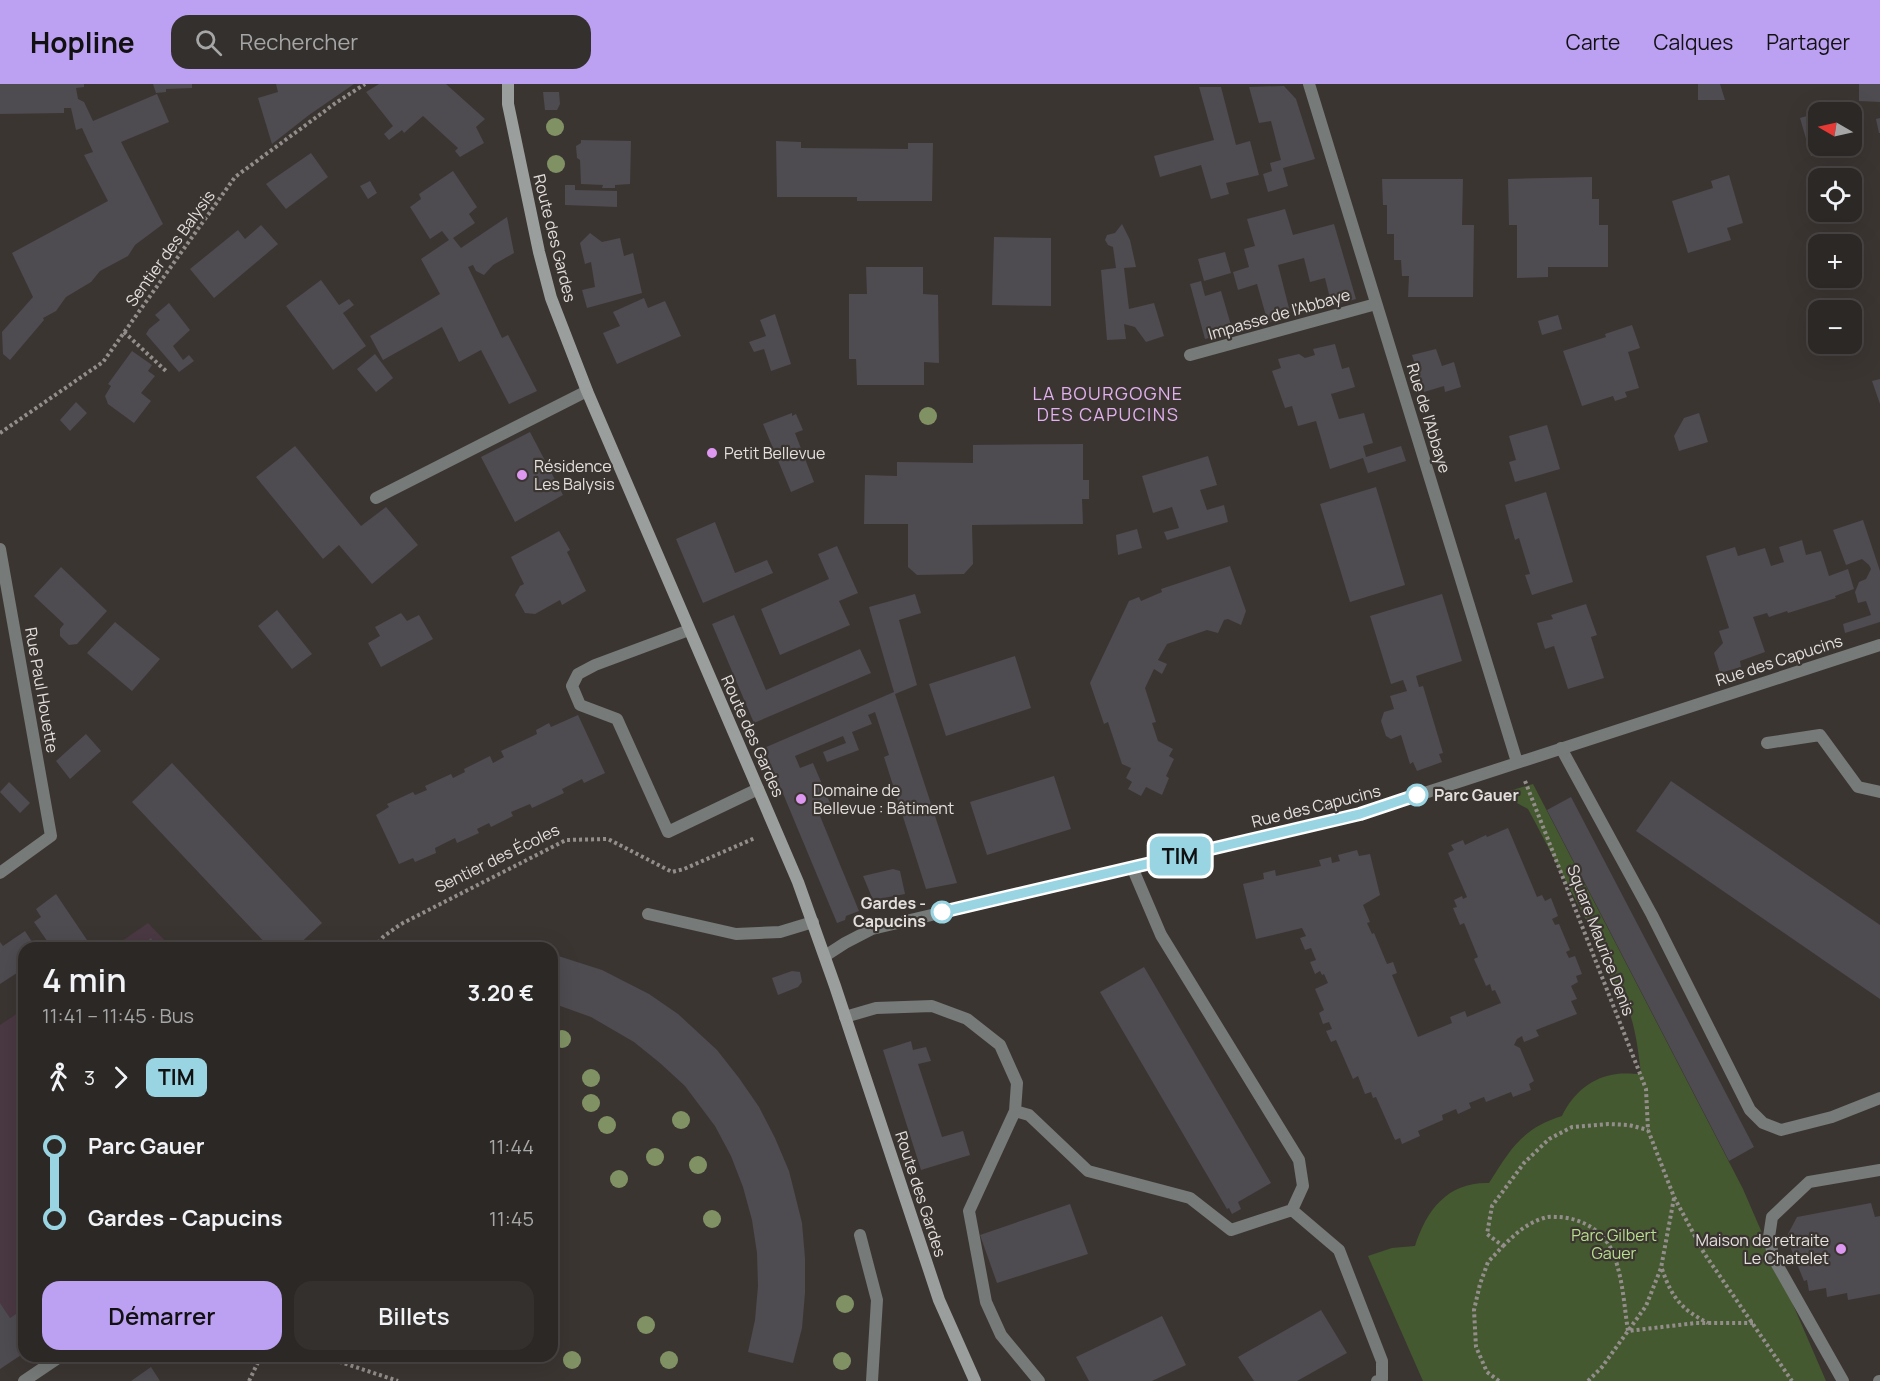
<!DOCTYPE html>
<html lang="fr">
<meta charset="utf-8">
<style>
:root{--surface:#2c2826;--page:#34302e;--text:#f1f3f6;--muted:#a6a6a7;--line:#484443;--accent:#bca0f2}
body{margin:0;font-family:Manrope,sans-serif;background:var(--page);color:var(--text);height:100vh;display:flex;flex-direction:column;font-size:22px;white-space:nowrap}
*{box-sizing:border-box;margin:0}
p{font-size:20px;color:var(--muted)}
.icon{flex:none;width:33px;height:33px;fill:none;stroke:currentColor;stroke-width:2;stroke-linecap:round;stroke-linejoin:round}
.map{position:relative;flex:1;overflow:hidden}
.drawer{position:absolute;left:18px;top:858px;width:540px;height:420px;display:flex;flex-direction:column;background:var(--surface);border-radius:18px;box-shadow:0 6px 24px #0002,0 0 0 2px var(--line)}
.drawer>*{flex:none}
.badge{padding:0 12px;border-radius:9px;font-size:21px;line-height:39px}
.needle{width:39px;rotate:279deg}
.tools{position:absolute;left:1808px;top:18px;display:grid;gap:12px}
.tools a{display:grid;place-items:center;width:54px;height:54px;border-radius:12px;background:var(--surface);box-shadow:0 6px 24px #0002,0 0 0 2px var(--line);font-size:30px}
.map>.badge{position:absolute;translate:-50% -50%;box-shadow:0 0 0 3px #fff}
.legs{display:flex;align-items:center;gap:9px;height:66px;padding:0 24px;font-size:20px}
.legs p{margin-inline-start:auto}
.summary{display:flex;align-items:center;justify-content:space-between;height:102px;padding:0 24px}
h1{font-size:33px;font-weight:600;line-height:45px}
.cta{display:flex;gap:12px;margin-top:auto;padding:12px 24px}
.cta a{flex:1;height:69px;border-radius:18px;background:var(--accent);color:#111;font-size:24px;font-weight:600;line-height:69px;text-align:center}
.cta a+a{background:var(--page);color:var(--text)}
ul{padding:0 24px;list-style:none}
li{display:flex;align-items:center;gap:21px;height:72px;font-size:22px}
li i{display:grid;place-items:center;width:9px;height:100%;margin:0 8px;background:currentColor}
li i::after{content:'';width:15px;height:15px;margin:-8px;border:4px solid;border-radius:50%;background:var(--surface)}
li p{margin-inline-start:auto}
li:first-child i{background:linear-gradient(#0000 50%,currentColor 0)}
li:last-child i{background:linear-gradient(currentColor 50%,#0000 0)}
header{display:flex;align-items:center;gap:36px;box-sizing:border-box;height:84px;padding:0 30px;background:var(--accent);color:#111}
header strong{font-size:28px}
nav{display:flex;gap:33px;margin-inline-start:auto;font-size:21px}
.search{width:420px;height:54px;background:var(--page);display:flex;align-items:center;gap:15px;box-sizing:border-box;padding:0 21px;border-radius:18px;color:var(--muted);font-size:22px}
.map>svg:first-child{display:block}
</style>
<header>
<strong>Hopline</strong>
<div class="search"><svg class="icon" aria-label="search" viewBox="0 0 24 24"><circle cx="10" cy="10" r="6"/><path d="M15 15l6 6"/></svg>Rechercher</div>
<nav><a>Carte</a><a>Calques</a><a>Partager</a></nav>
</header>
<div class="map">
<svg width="1880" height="1297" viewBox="0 0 1880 1297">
<rect width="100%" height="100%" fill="#3b3532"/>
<path fill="#4a3842" d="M148,839l24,25h-60z
M24,925v344l-24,16v-344z"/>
<path fill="#455930" d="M1533,700l210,405 83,192h-403l-55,-125 24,-8 23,-2c12,-37 33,-64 74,-63 22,-34 32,-54 73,-67 11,-23 30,-39 55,-42 8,-1 17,0 24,0 -3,-26 -6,-53 -18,-77 -7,-15 -14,-12 -14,-33l-75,-144 -6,-11 -11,-6 -8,-12z"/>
<path fill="#4e4b51" d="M0,0h84v3l-8,1 2,11 6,3 9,19 64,-27 12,28 -48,20 42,82 -28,21 -7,11 -28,15 -9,11 -25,15 -10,14 -13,7 1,2 -34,40 -7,-6 -1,-22 31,-35 -21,-44 96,-52 -24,-46 9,-3 -11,-24 -6,2 -5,-22h-7v5l-64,1z
M153,0h39v4l-26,1v3l-10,1z
M276,0h78l-45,31 -37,29 -14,-46 20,-6z
M379,0h67l39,35 -9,8 8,16 -24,14 -5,-6 3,-3 -35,-32 -19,17 -2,-3 -13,10 -5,-6 9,-8 -27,-34z
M1698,0h22l5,16h-27z
M1859,0h21v18l-21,-1z
M1284,2l12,13 19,60 -32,9 5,18 -20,6 -5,-18 9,-3 -2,-8 11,-3 -10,-39 -12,2 -10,-36z
M1199,3h22l15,58 14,-4 9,34 -33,8 3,11 -18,5 -10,-34 -41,12 -6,-21 60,-16z
M543,8h16l1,12 -3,6h-12z
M1818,29v33h31l-38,10 -11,-38z
M1880,34v15h-1l-3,-14z
M581,56l50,1 -1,43 -15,1v3h-13l1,-3 -22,-1 -1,-24 -3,-2 -1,-12 5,-3z
M776,57l25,1v6l107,1v-6h25l-1,58h-75v-4h-80z
M311,69l17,24 -42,32 -20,-25z
M453,87l24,36 -8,7 6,9 -22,15 8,10 46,-31 7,36 -21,12 -9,10 -8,-4 -3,-6 -5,2 34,71 6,-3 29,56 -28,13 -28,-54 -22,12 -17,-35 -59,33 -13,-24 70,-42 -19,-35 28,-19 -7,-9 -12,8 -20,-32 11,-8 -2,-5z
M1729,91l14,48 -16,5 4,12 -43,13 -16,-52 41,-13 -2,-7z
M1592,93v22h7v26h9v42h-60v10l-31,1v-53h-8l-1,-46z
M1382,95h81l-1,46h12l-1,72h-65l1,-21h-7l-1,-16h-7v-26h-7v-29h-4z
M370,97l7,12 -9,6 -8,-13z
M565,101h10v5l42,1v16l-52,-2z
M1285,125l8,26 41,-11 22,75 -24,7 -7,-28 -15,4 -6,-24 -26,7 13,51 -23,7 -11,-39 -19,6 -5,-18 16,-5 -5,-18 11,-3 -8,-27z
M1122,140l8,16 6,27 -12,1 5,41 25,-6 10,33 -18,6 -11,-15 -11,-3 2,15 -19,1 -6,-70 15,-2 -3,-21 -5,-2 -3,-5 2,-5 8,-2z
M261,141l17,19 -64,54 -24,-29 48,-39 7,9z
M590,149l12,9 18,-4 4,18 9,-3 9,40 -55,15 -5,-18 13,-3 -4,-25 -6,2 -5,-21z
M994,153l57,1v68l-59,-1z
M1225,168l6,21 -27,8 -6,-22z
M866,183h57v27l15,1 1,68 -15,-1v23h-67l-1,-26h-7v-65h18z
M321,196l18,25 10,-6 5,6 -11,8 23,33 -33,24 -47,-64z
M1201,197l4,15 16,-5 12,41 -28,7 -15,-55z
M644,214l4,10 17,-7 16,35 -64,28 -14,-31 17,-7 -7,-14z
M169,219l21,27 -17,16 10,14 6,-5 5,6 -15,11 -33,-38 3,-5 11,-9 -5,-5z
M775,230l16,50 -20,7 -7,-22 -10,3 -5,-10 17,-6 -6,-16z
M1558,231l4,14 -20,6 -4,-14z
M1632,241l8,23 -12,4 11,36 -14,4 2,5 -12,4 -2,-5 -31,10 -19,-55 43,-14 -1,-3z
M1335,260l7,25 7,-2 6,20 -24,7 8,25 25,-6 9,30 -10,3 3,11 35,-11 5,15 -38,12 -5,-15 -33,11 -14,-48 -18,5 -6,-20 -7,2 -13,-37 9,-3 -3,-9 21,-5 6,4 10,-3 -2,-6z
M1436,265l6,17 12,-4 7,25 -16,5 -1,-6 -20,6 -12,-37z
M132,267l20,14 -4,6 7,5 -14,17 10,8 -17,22 -26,-19 -3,-8 6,-10 -3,-2z
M375,270l18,24 -17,14 -19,-23z
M1880,295v25l-8,-23z
M76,318l11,11 -17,18 -10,-11z
M792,329v3l4,-2 7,16 -8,3 19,49 -23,10 -28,-68z
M1699,329l9,29 -29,9 -5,-15 10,-18z
M1547,341l13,44 -45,13 -6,-20 7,-2 -7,-24z
M530,348l33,63 -48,27 -34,-65z
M1083,360v36h6v19h-7l1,25 -111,1 1,39 -9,10 -47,1 -9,-8v-43h-44l1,-49 32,1v-14l76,1v-18z
M295,362l66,80 25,-19 32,38 -46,39 -33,-39 -16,14 -67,-82z
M1208,372l9,29 -17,5 7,20 17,-5 4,17 -61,18 -3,-8 15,-4 -7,-21 -19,6 -11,-37z
M1376,403l29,98 -55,17 -30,-98z
M1546,408l27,90 -41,13 -7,-20 5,-1 -11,-36 -4,2 -10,-35z
M1863,436l17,51v51l-35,11 -2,-9 28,-9 -5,-14 -8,2 -3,-11 4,-10 7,-3 5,-10 -2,-4 -7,-6 -16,6 -13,-35z
M715,438l20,51 32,-13 6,13 -70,30 -27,-64z
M1137,445l5,19 -24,7 -2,-20z
M559,447l11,19 -3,2 19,39 -24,14 -2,-5 -25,14 -10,-1 -10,-18 5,-9 4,-2 -13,-27z
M1802,456l4,15 15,-4 8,25 19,-7 6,20 -19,7 1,2 -48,15 -1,-2 -18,6 -2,-4 -14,4 12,35 -25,9 1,6 -21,6 -6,-20 9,-10 -4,-12 10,-3 -23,-72 29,-9 3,9 27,-8 6,18 13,-4 -5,-15z
M837,462l21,47 -19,8 11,24 -70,30 -19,-46 68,-30 -11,-25z
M1230,482l16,45 -5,14 -13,-6 -4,1 -6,13 -11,-3 -40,14 -9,16 9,4 -5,10 -8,-5 -9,19 11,34 -4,1 6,18 15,8 -4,7 5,3 -8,17 3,2 -7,17 -16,-8 -5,9 -13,-7 4,-7 -6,-4 5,-10 -9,-4 -14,-42 -4,2 -14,-41 39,-82 10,-4 2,4 21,-9 -1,-3z
M61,483l46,44 -30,33 -8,1 -9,-9v-7l4,-5 -30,-28z
M915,510l6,19 -22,7 18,65 -22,9 62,189 -31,6 -42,-132 5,-2 -14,-43 -7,3 4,9 -20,8 7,18 -32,12 -4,-10 23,-9 -3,-7 -48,20 5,12 13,-5 20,47 -13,6 39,95 -13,5 -1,4 -8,3 -73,-175 130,-56 -25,-85z
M1442,510l20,67 -46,15 3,11 4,-1 20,67 -4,1 3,8 -25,9 -4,-9 -3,2 -9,-29 -10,4 -5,-3 -5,-15 3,-9 10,-3 -4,-13 17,-5 -4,-11 -12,4 -21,-68z
M1586,520l11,31 -6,2 13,41 -36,11 -14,-43 -9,3 -8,-26 16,-4 -2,-4z
M277,526l35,44 -20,15 -34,-43z
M401,529l6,8 12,-6 14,24 -52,28 -13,-24 12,-7 -5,-9z
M734,531l32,75 94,-41 11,24 -117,50 -42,-99z
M115,538l45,37 -28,32 -45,-38z
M1015,572l16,52 -85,28 -17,-52z
M578,631l27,58 -21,10 -2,-4 -20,10 2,4 -32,15 -2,-4 -19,8 2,4 -22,11 -2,-4 -12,6 2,4 -22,10 -2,-5 -20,10 1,5 -21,9 -2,-4 -14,6 -23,-49 13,-8 -2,-3 26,-12 2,3 12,-5 -2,-4 26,-12 2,4 12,-6 -1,-3 26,-13 3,7 11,-6 -3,-6 36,-17 -1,-4 13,-7 2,4z
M86,650l15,17 -31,28 -14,-18z
M172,679l150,160 -27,25h-25l-138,-146z
M1054,692l17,53 -84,26 -17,-53z
M1671,697l209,144v74l-244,-168z
M9,698l21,21 -10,10 -20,-21z
M1571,713l183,350 -25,14 -182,-351z
M1508,744l29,69 5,-2 3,6 6,-3 7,18 -6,3 3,6 4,-1 11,26 -4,2 3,6 6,-2 7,18 -6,2 2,6 -7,4 6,13 -6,2 6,13 -41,16 3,6 -15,6 -2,-6 -5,3 -3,6 6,3 14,33 -5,3 2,6 -18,7 -2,-5 -25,10 -2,-5 -15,6 2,5 -13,6 -2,-5 -14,6 1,5 -25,11 2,5 -18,8 -2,-6 -5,2 -19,-43 -3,1 -2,-6 -6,2 -7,-18 -5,3 -17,-39 -5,2 -5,-11 6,-2 -3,-7 -6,2 -4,-11 5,-3 -9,-21 13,-6 -4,-9 -2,1 -2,-4 -5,3 -5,-12 6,-2 -5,-12 -6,2 -5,-12 6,-2 -4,-8 -46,11 -13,-55 21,-5 -1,-6 12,-3 1,6 45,-10 -2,-6 12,-3 1,6 8,-2 -2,-6 19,-5 2,6 11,-2 10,41 -17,10 7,17 -3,1 5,11 2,-1 13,31 6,-2 4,11 -5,2 26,62 34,-14 -2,-6 15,-6 2,6 34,-14 -6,-13 -3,1 -2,-7 -4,2 -12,-27 4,-2 -14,-34 -4,2 -7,-17 4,-1 -3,-7 8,-4 1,3 4,-2 -19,-44 6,-3 -3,-5 12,-5 2,5 21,-10 1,2z
M893,785l7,2 5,23 -32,6 -10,-24z
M56,810l31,46 -12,8h-23l-18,-26 7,-5 -5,-8z
M25,847l11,17h-12v12l-8,5 4,6 -20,13v-42l3,4z
M151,854l7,10h-20z
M552,870l50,16 47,24 29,20 39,36 22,28 20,29 16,31 14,33 13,52 3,35v35l-3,35 -9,35 -45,-11 7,-32 3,-34 -1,-33 -5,-33 -9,-33 -12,-31 -16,-30 -30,-40 -25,-23 -26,-21 -43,-25 -39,-14z
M1144,883l127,216 -33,19 3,7 -9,5 -3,-6 -2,1 -127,-217z
M792,887l8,1 2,10 -4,5 -20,8 -6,-17z
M911,957l2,9 13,-3 5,14 -13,3 24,73 21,-6 7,24 -49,15 -38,-120z
M1871,1119l4,14 5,-1v78l-32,6 -1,-7 -20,4 -1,-9 -17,3 -2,-11 -3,1 -13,-32 -3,-15 9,-17z
M1070,1120l18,50 -91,29 -17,-48z
M0,1219l10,15 14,-9v44l-24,16z
M1321,1226l26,43 -50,28h-43l-16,-24z
M1162,1232l24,49 -34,16h-63l-13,-24z
M151,1283l9,14h-29z"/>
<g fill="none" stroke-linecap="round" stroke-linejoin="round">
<path stroke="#938e8c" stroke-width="4" stroke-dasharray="3 3" stroke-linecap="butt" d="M124,248l43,40
M0,349l103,-71 132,-185 102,-75 28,-18
M1525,697l121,308 2,41 26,67 30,56 88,128
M375,864l8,-11 18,-13 165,-84 42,-1 64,33 12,-3 71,-31
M1503,1162c12,-12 24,-23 41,-28 5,-2 10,-1 14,-1 24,1 46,14 55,36 10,25 11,52 15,78l68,-8h57
M1662,1185c10,29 19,40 46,54
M322,1272l76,25
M249,1297l12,-25
M1499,1297l-12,-9 -11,-25 -2,-37 6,-26 8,-22 15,-16 -16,-12 5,-28 32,-43 25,-24 23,-12 36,-3 21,1 19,5
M1588,1297l14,-14 44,-61 15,-38 13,-70"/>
<path stroke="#767a79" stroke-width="12" d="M1190,271l186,-51
M376,414l211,-107
M689,546l-94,35 -17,9 -6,12 8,19 37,14 51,113 90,-43
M1767,659l53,-8 38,52 22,5
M1561,664l91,167 98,195 13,13 18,7 51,-13 48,-19
M1132,783l29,68 138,225 4,26 -11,24 47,40 43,111v18l-5,2
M648,830l88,20 44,-2 33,-10
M845,933l31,-9 56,-2 35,13 33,26 17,38 -2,28 -46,100 17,91 15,33 38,46
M1015,1027l14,4 59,56 102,27 41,32 61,-20
M860,1151l17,65 -5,81
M1843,1297l-69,-122 -5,-22 3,-20 37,-35 71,-12"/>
<path stroke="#767a79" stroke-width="12" d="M1309,0l208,678
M0,465l51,287 -51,37
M825,872l20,-13 27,-14 488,-115 520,-169
M24,1297l37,-25
M1879,1297h1"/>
<path stroke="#9a9f9e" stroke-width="12" d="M508,0v20l31,148 12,46 36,93 211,491 37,104 104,314 36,81"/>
</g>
<g fill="#809264">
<circle cx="555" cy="43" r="9"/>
<circle cx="556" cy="80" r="9"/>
<circle cx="928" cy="332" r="9"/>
<circle cx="562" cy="955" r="9"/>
<circle cx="591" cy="994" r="9"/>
<circle cx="591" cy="1019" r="9"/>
<circle cx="681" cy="1036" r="9"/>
<circle cx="607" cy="1041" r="9"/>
<circle cx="655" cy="1073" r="9"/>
<circle cx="698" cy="1081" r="9"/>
<circle cx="619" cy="1095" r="9"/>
<circle cx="712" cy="1135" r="9"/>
<circle cx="845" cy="1220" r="9"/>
<circle cx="646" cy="1241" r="9"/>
<circle cx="572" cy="1276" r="9"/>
<circle cx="669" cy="1276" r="9"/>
<circle cx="842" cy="1277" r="9"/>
</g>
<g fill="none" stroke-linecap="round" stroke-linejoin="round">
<g stroke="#fff" stroke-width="14">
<path id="line-1" d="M942,828l418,-98 57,-19"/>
</g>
<use href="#line-1" stroke="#98d4e2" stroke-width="9"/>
</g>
<g fill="#de98f2" stroke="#3b3532" stroke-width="2">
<circle cx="712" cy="369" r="6"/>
<circle cx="522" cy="391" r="6"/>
<circle cx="801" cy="715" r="6"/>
<circle cx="1841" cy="1165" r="6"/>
</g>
<g fill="#fff" stroke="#98d4e2" stroke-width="3">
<circle cx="1417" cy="711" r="10"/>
<circle cx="942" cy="828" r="10"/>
</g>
<g text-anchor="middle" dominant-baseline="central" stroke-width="4.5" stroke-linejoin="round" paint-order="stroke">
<g font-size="16" fill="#e3dfdd" stroke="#3b3532">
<text transform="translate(555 154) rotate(76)">Route des Gardes</text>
<text transform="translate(170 164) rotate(-54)">Sentier des Balysis</text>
<text transform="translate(1279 230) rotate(-16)">Impasse de l'Abbaye</text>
<text transform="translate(1429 334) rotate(73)">Rue de l'Abbaye</text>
<text transform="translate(1779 576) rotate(-18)">Rue des Capucins</text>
<text transform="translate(42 606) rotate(80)">Rue Paul Houette</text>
<text transform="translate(753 652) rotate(66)">Route des Gardes</text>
<text transform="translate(1316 722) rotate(-14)">Rue des Capucins</text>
<text transform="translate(497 774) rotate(-26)">Sentier des Écoles</text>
<text transform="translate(1601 856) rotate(69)">Square Maurice Denis</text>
<text transform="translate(921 1110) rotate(72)">Route des Gardes</text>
</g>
<g font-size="16" fill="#e3dfdd" stroke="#3b3532" text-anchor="start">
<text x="724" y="369">Petit Bellevue</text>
<text x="534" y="382">Résidence<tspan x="534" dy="18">Les Balysis</tspan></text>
<text x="813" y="706">Domaine de<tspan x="813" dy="18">Bellevue : Bâtiment</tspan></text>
<text x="1829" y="1156" text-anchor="end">Maison de retraite<tspan x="1829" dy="18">Le Chatelet</tspan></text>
</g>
<g font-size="16" font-weight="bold" fill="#e3dfdd" stroke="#3b3532" text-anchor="start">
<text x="1434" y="711">Parc Gauer</text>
<text x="926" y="819" text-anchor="end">Gardes -<tspan x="926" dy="18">Capucins</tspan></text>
</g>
<g font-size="16" fill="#b8df8d" stroke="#3b3532">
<text x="1614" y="1151">Parc Gilbert<tspan x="1614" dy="18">Gauer</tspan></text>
</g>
<g font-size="18" letter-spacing="1.5" fill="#e2b1f0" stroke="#3b3532">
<text x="1108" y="309">LA BOURGOGNE<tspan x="1108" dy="21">DES CAPUCINS</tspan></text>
</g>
</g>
</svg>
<div class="tools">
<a><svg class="needle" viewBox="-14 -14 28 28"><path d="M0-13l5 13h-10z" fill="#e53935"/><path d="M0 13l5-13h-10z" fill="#a6a6a7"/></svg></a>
<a><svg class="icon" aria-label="locate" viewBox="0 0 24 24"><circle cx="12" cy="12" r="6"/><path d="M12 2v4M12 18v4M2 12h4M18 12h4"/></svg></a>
<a>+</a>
<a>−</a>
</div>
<b class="badge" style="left:1180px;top:772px;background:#98d4e2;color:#111">TIM</b>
<section class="drawer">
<div class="summary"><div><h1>4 min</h1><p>11:41 – 11:45 · Bus</p></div><b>3.20 €</b></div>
<div class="legs"><svg class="icon" aria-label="walk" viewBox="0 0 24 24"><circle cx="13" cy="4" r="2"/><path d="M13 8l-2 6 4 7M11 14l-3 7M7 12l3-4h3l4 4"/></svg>3<svg class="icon" aria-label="forward" viewBox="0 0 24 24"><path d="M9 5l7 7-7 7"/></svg><b class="badge" style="background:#98d4e2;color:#111">TIM</b></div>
<ul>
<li><i style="color:#98d4e2"></i><b>Parc Gauer</b><p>11:44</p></li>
<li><i style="color:#98d4e2"></i><b>Gardes - Capucins</b><p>11:45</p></li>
</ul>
<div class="cta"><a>Démarrer</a><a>Billets</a></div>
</section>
</div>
